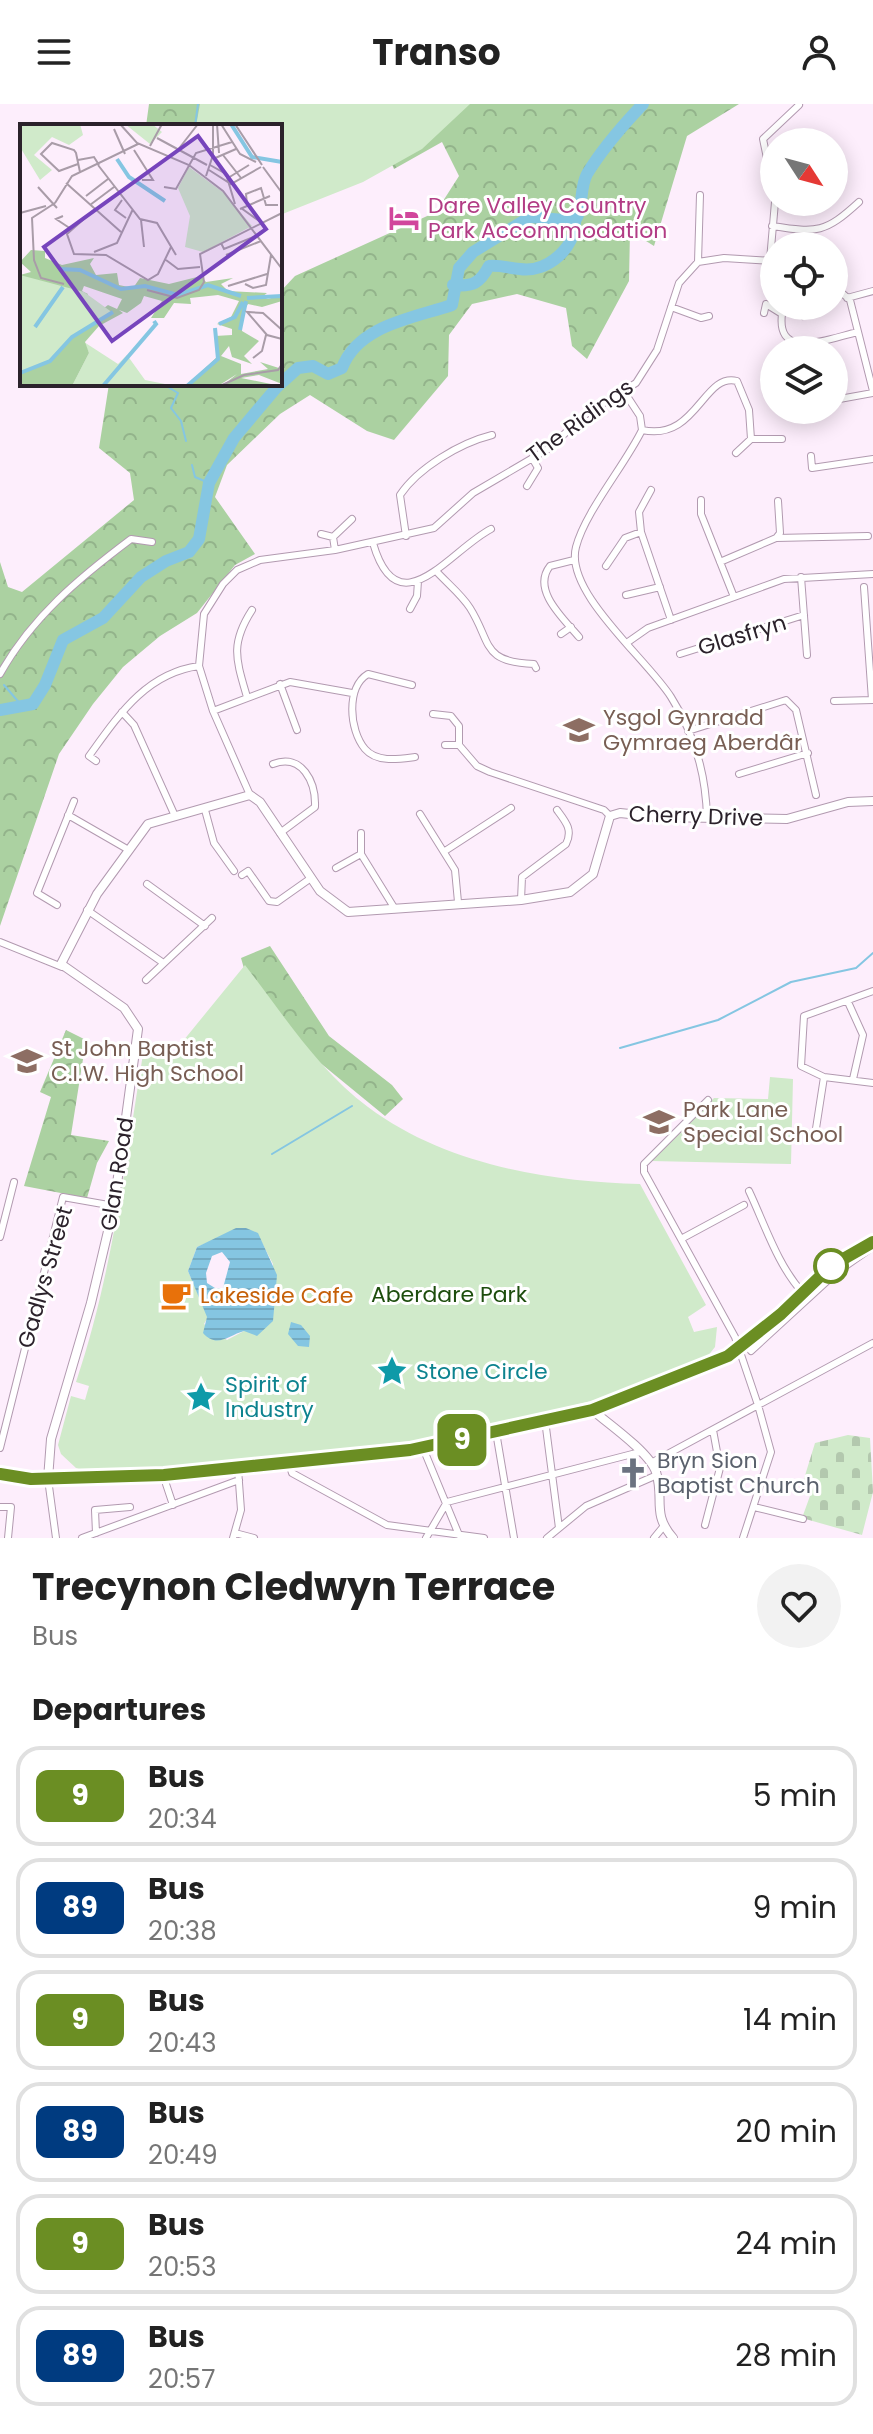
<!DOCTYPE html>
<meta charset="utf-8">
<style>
:root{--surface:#fff;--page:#f2f2f2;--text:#222;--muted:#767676;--line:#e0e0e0}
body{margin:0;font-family:Poppins,sans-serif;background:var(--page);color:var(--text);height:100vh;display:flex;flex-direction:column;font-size:30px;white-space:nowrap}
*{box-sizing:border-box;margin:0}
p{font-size:26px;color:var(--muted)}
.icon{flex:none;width:44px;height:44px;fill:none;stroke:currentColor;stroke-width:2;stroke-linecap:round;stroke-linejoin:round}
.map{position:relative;height:1434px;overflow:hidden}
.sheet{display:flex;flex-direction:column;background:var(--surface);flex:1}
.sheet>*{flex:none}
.badge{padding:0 16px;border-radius:12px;font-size:28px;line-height:52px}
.needle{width:52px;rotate:126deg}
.controls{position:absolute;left:760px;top:24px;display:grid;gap:16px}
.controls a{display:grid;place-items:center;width:88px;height:88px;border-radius:50%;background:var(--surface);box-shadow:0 4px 20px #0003;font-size:40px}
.map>.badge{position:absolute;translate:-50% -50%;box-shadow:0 0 0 4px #fff}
h2{padding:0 32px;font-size:30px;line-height:72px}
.round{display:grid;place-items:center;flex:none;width:84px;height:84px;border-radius:42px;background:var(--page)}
.summary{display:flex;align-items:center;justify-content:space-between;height:136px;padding:0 32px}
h1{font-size:38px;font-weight:700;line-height:60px}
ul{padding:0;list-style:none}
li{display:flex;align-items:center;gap:24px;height:100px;margin:0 16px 12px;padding:0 16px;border:4px solid var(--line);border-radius:24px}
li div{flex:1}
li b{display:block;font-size:30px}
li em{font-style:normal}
li .badge{min-width:88px;font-weight:700;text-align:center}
header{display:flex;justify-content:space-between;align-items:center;height:104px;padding:0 32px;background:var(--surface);font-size:36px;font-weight:700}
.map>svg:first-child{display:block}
</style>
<header><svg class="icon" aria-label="menu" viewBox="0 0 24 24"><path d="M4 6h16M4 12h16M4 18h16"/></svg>Transo<svg class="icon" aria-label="person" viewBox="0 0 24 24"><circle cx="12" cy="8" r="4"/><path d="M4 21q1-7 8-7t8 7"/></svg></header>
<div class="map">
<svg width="873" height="1434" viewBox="0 0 873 1434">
<defs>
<pattern id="forest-crowns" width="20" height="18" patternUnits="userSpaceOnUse" patternTransform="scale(2)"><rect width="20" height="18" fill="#abd1a1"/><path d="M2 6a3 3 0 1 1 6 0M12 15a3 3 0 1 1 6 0" fill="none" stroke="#93b38b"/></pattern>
<pattern id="cemetery-stones" width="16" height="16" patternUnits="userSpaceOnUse" patternTransform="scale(2)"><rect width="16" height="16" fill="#d0eaca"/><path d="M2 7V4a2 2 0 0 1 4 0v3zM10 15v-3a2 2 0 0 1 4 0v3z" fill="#b3c8ae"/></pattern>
<pattern id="water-rules" width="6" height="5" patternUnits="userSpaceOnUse" patternTransform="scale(2)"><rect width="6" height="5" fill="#85c6e2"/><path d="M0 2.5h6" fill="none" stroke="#73aac2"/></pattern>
</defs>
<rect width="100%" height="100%" fill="#fdeefc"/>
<path fill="url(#forest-crowns)" d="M149,0h79l1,22h-83z
M365,0h374l-52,32 -33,110 -24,-15 -1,50 -42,78 -15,-13 -6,-38 -49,-14 -45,10 -23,31 -1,41 -54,64 -27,-9 -57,-36 -30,19 -53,51 -12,32 40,57 -20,11 -38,48 -37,23 -37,31 -30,37 -34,50 -59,172v-364l8,25 14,5 112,-92 -4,-27 -31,-25 10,-64h171v-92l15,-16 141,-64 23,-36 -17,-34 -48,27z
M270,842l59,90 63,49 11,14 -18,17 -83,-68 -57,-76 -4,-14z
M66,926l20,10 -15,95 38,6 -12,22 -10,35 -63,-12 27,-89 -11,-5z"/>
<path fill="url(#cemetery-stones)" d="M848,1331l22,3 3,54 -11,43 -60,-17 12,-33 -11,-3 12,-39z"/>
<path fill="#d0eaca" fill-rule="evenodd" d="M200,0h270l-48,45 -59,33 -83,33v-89h-84z
M245,861c38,49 73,105 123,142 76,57 180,75 272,77l66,121 -18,12 6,15 23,-5 -2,20 -8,10 -103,41 -166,40 -260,29 -93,4 -9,-3 -15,-14 -3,-9 13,-49 14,4 4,-14 -13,-4c36,-107 49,-217 67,-328l27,3zM235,1127l26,10 12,23v39l-29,28 -17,9 -23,-16 4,-7 -20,-46 9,-24z
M770,973l23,2 -2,85 -140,-3 63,-63 54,1z"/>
<path fill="url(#water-rules)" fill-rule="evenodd" d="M236,1124h10l12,5 19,42 -4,46 -16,15 -13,-5c-15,4 -27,18 -41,2l4,-16 -19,-46 9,-24zM222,1148l8,10 -7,26h-8l-8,-5 -1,-10 6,-17z
M291,1218l10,3 9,11 -1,11 -11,-1 -10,-12z"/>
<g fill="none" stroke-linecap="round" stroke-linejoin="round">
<path stroke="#85c6e2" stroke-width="2" d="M195,22l3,-22
M163,280l15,9 -7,15 10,13 5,20
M192,361l3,12 14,6
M4,581l18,21
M620,944l98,-28 73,-38 65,-14 17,-15
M272,1050l80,-48"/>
<path stroke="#85c6e2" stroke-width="12" d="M453,181c20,2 27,-2 36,-19 12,-1 19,2 31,3 27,4 56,-21 55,-48
M0,606l33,-6 12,-19 18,-45 40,-22 38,-41 25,-16 23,-9 10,-13 10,-56 25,-45 43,-51 21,-19 15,-2 15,8 14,-6c16,-43 72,-50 110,-63l7,-37 14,-16 57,-35 45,4c9,-13 4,-32 12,-47 15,-25 36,-49 56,-70"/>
<g stroke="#b29ab0" stroke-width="8">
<path id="street" d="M810,38l3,-2
M774,88l-11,-53 36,-34
M772,122c46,7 53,7 87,-24
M770,156l5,-58
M698,158l2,-67
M834,182l16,14 23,91
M847,194l26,-7
M795,202l8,10
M671,203l30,11 8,-2
M764,209l2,-9 16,10c-6,48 48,24 76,18
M782,210l11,-8
M623,286l17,26 2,14c-17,35 -57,82 -66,117 -12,45 71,112 95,150 23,36 35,78 36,121
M834,296l39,-7
M642,326c55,12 61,-58 95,-49l12,29 2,29
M736,349l15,-14h31
M811,352l1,12 61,-9
M527,382l11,-18 -6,-10
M651,386l-12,22 2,20 30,88
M701,396v14l33,83
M321,430l12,3
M406,432l-6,-41c18,-27 60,-52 92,-60
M776,434l92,-2
M373,439c25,87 77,7 118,-14
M335,446l-2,-13 19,-18
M574,456l-24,6c-19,24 14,53 29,71
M720,458l56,-24 4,-5 -2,-32
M606,462l19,-28 16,-6
M436,467c11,12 26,24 34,37 22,35 11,54 64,56l2,4
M801,473l6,78
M864,483l8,113
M626,491l34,-8
M410,505l7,-13 1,-15
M561,530l10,-7
M628,538l20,-14 136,-49 89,-5
M680,550l124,-39
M0,570c32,-57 79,-96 131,-135l21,3
M280,580l17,46
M412,581l-44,-11c-22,13 -19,56 -3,75 12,14 34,10 50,8
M247,593c-11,-38 -17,-53 5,-87
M834,597l39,-1
M213,607l77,-29 62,11
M122,608l12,13 41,91
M433,610l18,2 8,10v19l18,21 13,6 114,38 6,6
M688,627l98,-31 10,10 20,85
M445,641h14
M96,657l-7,-5c29,-40 57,-83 110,-90
M273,660c29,-11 43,18 42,43l-35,26
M739,670l69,-21
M250,691l-37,-84 -14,-45 5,-52 19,-30 14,-14 23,-10 75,-10 99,-22 39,-35 75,-44 38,-35 50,-31 21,-33 22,-67 19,-21 26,-4 50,3
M205,706l9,33 20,28
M420,710l35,56 3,32
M68,711l59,34
M361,729v21l34,55
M445,747l66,-43
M336,764l25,-14
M242,771l6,-4 21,30 8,1 34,-24
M147,780l58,42
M521,796l1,-23 44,-33c7,-14 0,-22 -9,-34
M57,801l-20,-12 37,-92
M87,806l75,52
M0,838l62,25
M146,876l66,-62
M873,887l-69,25 -3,50 23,11 49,6
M848,898l15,33 -10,44
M708,996l-64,64v8l91,165 23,68 13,47 -28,86
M808,1030l25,3
M815,1031l9,-58
M749,1087c16,34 29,75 54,102
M0,1133l14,-55
M681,1135l63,-34
M751,1247l86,-79 36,-25
M545,1316l14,108
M496,1328l18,106
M0,1344l63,-251 51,9
M423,1344l36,87
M289,1359l3,10 95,52 97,13
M651,1359l222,-120
M48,1375l8,59
M166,1380l7,21
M0,1403h11l-3,31
M754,1403l49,12
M705,1421l15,-57 -7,-38
M96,1429l-1,-23 35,-3
M235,1429l19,5
M82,1434l157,-58
M233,1434l8,-28 -3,-41
M426,1434l21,-36 193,-50
M547,1434l39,-32 71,-31
M654,1434l9,-11"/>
</g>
<g stroke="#b29ab0" stroke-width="10">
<path id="secondary" d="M592,1306c17,14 58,43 64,62 9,27 -5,41 17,66
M0,1370l31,5 133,-4 246,-25 182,-40 148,-61 91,-83 42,-24
M48,1375l3,-40 40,-136 23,-97 24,-177 -14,-21 -63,-44 36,-70 51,-70 102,-29 10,7 60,89 28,21 173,-12 49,-8 23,-18 17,-58 10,-3 38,4 129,2 61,-17 25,-1"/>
</g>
<use href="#street" stroke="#fff" stroke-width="6"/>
<use href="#secondary" stroke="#fff" stroke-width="8"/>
</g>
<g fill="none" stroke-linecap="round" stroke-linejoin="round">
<g stroke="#fff" stroke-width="18">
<path id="line" d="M0,1370l31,5 133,-4 246,-25 182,-40 136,-54 53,-42 50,-48 42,-24"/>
</g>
<use href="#line" stroke="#6b8e23" stroke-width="12"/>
</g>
<defs>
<g id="hotel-bare" transform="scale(2.4)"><path d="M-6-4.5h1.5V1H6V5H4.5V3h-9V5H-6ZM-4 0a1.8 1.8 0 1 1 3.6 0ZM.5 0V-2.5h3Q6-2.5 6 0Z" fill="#d1479c" stroke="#fff" stroke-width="2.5" paint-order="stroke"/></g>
<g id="school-bare" transform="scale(2.4)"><path d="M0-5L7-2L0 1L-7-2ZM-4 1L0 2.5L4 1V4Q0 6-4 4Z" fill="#8d6e63" stroke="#fff" stroke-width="2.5" paint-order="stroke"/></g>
<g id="cafe-bare" transform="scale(2.4)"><path d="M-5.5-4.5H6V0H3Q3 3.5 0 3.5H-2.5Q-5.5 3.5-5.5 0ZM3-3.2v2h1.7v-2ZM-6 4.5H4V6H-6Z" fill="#e8710a" stroke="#fff" stroke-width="2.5" paint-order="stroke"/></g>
<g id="sight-bare" transform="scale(2.4)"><path d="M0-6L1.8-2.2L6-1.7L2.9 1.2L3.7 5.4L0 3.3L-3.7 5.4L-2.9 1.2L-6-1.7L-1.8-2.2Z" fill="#0f9aa8" stroke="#fff" stroke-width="2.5" paint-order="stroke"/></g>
<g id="church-bare" transform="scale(2.4)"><path d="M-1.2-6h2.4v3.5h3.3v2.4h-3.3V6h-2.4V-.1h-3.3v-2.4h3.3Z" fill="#6b7280" stroke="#fff" stroke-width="2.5" paint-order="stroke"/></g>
</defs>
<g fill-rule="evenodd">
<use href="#hotel-bare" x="404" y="114"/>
<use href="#school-bare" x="579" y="626"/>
<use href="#school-bare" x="27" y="957"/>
<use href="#school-bare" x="659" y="1018"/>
<use href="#cafe-bare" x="176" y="1191"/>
<use href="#sight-bare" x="392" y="1267"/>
<use href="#sight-bare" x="201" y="1293"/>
<use href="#church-bare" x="633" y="1369"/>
</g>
<circle fill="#fff" stroke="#6b8e23" stroke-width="4" cx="831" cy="1162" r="16"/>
<g text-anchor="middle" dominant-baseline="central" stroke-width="6" stroke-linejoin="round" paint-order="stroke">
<g font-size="22" fill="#b23c85" stroke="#fff" text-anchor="start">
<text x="428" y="101">Dare Valley Country<tspan x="428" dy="25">Park Accommodation</tspan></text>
</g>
<g font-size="22" fill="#2b222b" stroke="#fff">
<text transform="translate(580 317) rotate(-36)">The Ridings</text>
<text transform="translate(742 531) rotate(-17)">Glasfryn</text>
<text transform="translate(696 712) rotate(2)">Cherry Drive</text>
<text transform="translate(117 1070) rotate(-81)">Glan Road</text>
<text transform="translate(45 1173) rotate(-74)">Gadlys Street</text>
</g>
<g font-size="22" fill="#785e54" stroke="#fff" text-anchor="start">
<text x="603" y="613">Ysgol Gynradd<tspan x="603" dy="25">Gymraeg Aberdâr</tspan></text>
<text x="51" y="944">St John Baptist<tspan x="51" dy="25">C.I.W. High School</tspan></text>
<text x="683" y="1005">Park Lane<tspan x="683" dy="25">Special School</tspan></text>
</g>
<g font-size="22" fill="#1d4d0d" stroke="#fff">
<text x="449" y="1190">Aberdare Park</text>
</g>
<g font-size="22" fill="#c56008" stroke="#fff" text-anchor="start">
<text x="200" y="1191">Lakeside Cafe</text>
</g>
<g font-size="22" fill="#0d838f" stroke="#fff" text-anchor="start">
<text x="416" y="1267">Stone Circle</text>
<text x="225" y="1280">Spirit of<tspan x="225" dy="25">Industry</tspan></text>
</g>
<g font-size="22" fill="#5b616d" stroke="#fff" text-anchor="start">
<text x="657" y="1356">Bryn Sion<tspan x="657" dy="25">Baptist Church</tspan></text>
</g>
</g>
<g transform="translate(20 20)">
<rect width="262" height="262" fill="#fdeefc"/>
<path d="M0,0h60l3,11 -14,10 -17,-8 -18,18 18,15 -12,10 -20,-33zM64,218l34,22 9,-9 18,25 30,6h-103l17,-33z" fill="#d0eaca"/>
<path d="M11,126l14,1v7l17,7 32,-7 -4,6 6,11 21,-2 2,12 14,3 7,-10 29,6 32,-8 5,6 27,-4 -12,6 7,7 39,2 -5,4 6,2 14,-4v6l-20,6 -14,-3 -6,9v18l17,10 -15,15 8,8 -20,-7 -3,-11 -8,10 20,8v10l27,-5 -8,-7 22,7v15l-23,-9 -18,3 30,6 -49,2 15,-12 -19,12h-32l31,-29 -2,-21 17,-1v-6l-15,-5 14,-7 8,-16 -21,-6 -28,3 1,6 -17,-1 -10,15h-13l11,-17 -18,-5 -3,7 -14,10 -8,-3 4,3 -24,13 -14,16 4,11 -17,33h-52v-15l88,-66 9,4 5,-10 -38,-13 -2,5 6,3 -9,15 -59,-34 11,-3 -11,-10z" fill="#abd1a1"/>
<path d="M105,0h27l10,8 -12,12z" fill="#d0eaca"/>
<path d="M169,43l35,26 28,33 -49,26 -18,-5 5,-31 -12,-28zM0,151l64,17 29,21 -41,23 -21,24 -31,13z" fill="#d0eaca"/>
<path fill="none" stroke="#85c6e2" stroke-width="4" d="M211,0l21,33 30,5M97,35l12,18 36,24M39,145l21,1 41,19 24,-3 33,9 30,-10 33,11M227,174l35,-2M199,200l16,-7 8,-15M15,203l28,-40M220,206l6,-29M0,249l30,-12 22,-24 41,-25M83,262l53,-62 -2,-3M167,262l31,-27 -3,-31"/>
<path fill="none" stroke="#a99ca8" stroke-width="2" d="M100,0l17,19 52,22 34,26 59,78M197,0l2,29M201,0l19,30 16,8M215,0l27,41M94,5l11,25M137,14l50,27M130,22l12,-22M114,26l19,30h-11M157,27l21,-27M203,31l18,23M193,35l23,-10M58,36l16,-3 5,8M58,40l-19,7 -18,-17 11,-11 22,7 2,3 4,19M78,41l42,54 17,4 19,32M190,41l16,9 9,30M243,43l19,26M189,46l22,14 30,-17M186,52l7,-21v-31M208,54l21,-13M46,59l55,49M18,63l19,21M144,63l12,2 20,-36 36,-11M66,72l22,-17M102,76l-7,10 11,8M35,79l-23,15 2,42 7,18 23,6M35,79l17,-27 66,-32M227,80l-1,-10 15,-6 5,17h12M70,81l24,-18M221,84l21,15M220,85l30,-13M74,86l-27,24 7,20 32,1 42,25 10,-6 13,-27M0,89l26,-7M43,92l-7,3 15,10M121,96l3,27M201,119l3,6 32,-13M74,128l23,-9 16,-34M206,131l35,-14M146,136l12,9 22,-2M225,160l8,4 13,-3 5,-30M208,162l39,-12M127,166l30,8 22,-8 5,-8 -4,-28 82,-41M262,206l-19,-17 -16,-1 20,23 15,4M233,234l9,-7 4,-16M200,262l24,-11 34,-5 4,-6"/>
<path fill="#7644bc" fill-opacity="0.15" stroke="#7644bc" stroke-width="4" d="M178,12l68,93 -154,112 -68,-94z"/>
<rect width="262" height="262" fill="none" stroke="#2b222b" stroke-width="4"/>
</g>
</svg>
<div class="controls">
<a><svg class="needle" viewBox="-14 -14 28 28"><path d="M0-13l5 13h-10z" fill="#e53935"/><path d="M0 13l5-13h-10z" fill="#767676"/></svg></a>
<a><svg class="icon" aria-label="locate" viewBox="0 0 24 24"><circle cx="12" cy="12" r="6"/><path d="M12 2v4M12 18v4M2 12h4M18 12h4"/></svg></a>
<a><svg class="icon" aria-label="layers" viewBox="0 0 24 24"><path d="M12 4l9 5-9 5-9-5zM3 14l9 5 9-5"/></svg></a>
</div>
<b class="badge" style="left:462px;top:1336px;background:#6b8e23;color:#fff">9</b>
</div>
<section class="sheet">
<div class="summary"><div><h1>Trecynon Cledwyn Terrace</h1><p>Bus</p></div><a class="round"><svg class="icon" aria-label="heart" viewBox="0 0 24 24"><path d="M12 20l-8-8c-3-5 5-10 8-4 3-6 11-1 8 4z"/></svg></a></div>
<h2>Departures</h2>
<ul>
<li><span class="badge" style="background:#6b8e23;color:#fff">9</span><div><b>Bus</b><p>20:34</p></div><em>5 min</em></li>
<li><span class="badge" style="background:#003b80;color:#fff">89</span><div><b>Bus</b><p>20:38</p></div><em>9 min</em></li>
<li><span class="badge" style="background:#6b8e23;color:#fff">9</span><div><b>Bus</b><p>20:43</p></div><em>14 min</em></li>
<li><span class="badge" style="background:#003b80;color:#fff">89</span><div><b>Bus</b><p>20:49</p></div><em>20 min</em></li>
<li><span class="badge" style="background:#6b8e23;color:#fff">9</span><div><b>Bus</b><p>20:53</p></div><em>24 min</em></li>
<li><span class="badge" style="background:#003b80;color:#fff">89</span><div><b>Bus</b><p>20:57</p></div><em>28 min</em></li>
</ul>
</section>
